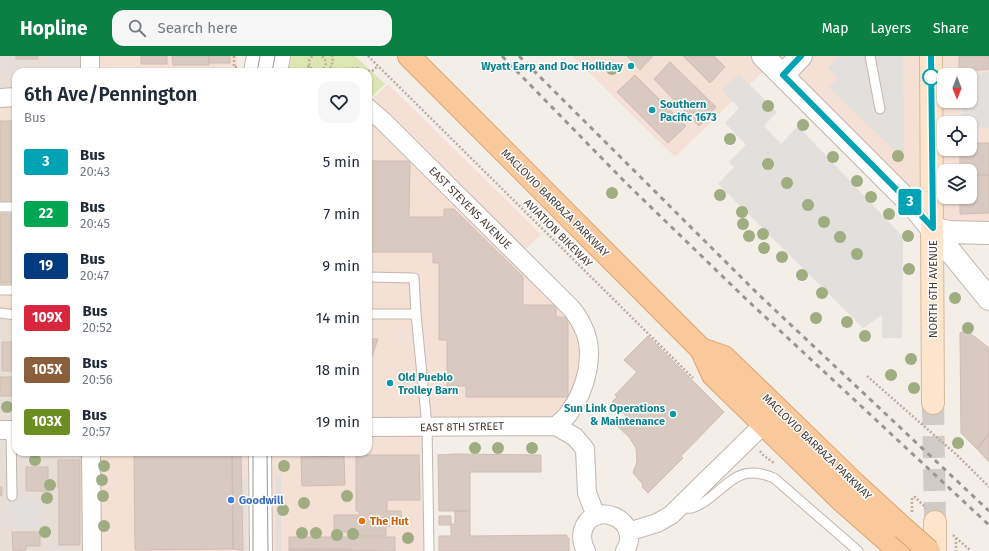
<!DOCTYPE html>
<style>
:root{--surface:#fff;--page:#f6f6f7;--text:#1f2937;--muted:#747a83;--accent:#0b8043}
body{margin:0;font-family:"Fira Sans",sans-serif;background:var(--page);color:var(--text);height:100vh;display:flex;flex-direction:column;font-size:15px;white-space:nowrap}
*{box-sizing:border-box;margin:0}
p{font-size:13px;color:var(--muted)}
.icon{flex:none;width:22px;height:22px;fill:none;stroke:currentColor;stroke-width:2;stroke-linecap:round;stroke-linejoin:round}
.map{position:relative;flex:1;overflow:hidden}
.details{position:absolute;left:12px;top:12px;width:360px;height:388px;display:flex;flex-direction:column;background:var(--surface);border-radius:12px;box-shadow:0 1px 3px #0004}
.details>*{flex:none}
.badge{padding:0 8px;border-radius:3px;font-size:14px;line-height:26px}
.needle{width:26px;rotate:180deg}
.controls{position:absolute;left:937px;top:12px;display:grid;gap:8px}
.controls a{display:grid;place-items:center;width:40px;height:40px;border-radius:8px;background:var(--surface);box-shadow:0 1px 3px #0004;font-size:20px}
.map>.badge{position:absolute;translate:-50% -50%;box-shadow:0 0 0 2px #fff}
.round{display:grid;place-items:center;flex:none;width:42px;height:42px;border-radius:12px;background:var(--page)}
.overview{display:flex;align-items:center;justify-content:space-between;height:68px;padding:0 12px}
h1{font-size:19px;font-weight:600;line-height:30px}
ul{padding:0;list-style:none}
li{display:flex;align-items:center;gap:12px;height:52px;padding:0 12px}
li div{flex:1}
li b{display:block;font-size:15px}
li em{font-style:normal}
li .badge{min-width:44px;font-weight:700;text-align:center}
header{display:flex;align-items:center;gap:24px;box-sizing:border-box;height:56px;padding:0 20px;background:var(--accent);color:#fff}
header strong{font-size:19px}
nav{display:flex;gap:22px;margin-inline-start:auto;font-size:14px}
.search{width:280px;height:36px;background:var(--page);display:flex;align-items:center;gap:10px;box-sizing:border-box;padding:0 14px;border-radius:12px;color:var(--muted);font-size:15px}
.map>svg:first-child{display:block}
</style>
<header>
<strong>Hopline</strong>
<div class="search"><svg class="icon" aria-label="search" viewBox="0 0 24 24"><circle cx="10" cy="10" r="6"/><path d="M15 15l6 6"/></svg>Search here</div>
<nav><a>Map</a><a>Layers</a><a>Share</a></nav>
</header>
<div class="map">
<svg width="989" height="495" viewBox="0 0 989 495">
<rect width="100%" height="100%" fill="#f4eee9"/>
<path fill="#e7ded7" d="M0,0h90v16h-74v25l-16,1z
M0,252h16v144h75l-2,99h-89z"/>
<path fill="#f4e0d5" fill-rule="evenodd" d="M90,0h147v16h-147z
M572,0h417v177l-41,-1 -177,-168 -96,93zM944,19h26v26h-26zM944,67h26v26h-26zM944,115h26v26h-26z
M388,28l153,150 -17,17 73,98 1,18 -7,22 -35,37 -128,1 1,124h-335l-2,-99h276v-349z
M16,41v211h-16v-210z"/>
<path fill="#dbe6b3" d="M292,0h63l30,28 -17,16v-28h-80z"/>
<path fill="#e2dfdd" d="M839,0h64l1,104 -75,-73 9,-9 -10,-10z
M989,16v56h-19v-5h-8v-22h8v-26z
M739,18l38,38 -13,14 17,18 17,-18 105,111 -1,101h-20v-23l-19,13 -145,-144 16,-17 -5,-5 17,-17 -21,-22 14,-15 -17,-18z
M275,419h6v76h-5z
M242,423h5v72h-5l1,-2z
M4,440l21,1v5h15v27h-27v-16l-9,-1z"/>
<path fill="#d8cac1" stroke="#cfbdb2" d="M16,0h22v3h-22z
M141,0h26v8h-26z
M172,0h37v9h-36z
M209,0h21v7h-21z
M627,0h26l-13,14z
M683,0h31l11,11 -15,16z
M959,0h30v13l-30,3z
M670,6l46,45 -17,19 -45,-47z
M635,19l51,51 -18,17 -51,-51z
M0,65h13l3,82h-16z
M970,87h19v32h-19v-4h-10v-22h10z
M368,105h42l-1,56h35v-8h10l69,68v28h33v12h12v80h-102v-11h-19v-46h-8v-77h-6v-11h-65z
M970,119h19v38l-29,1v-17h10z
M0,158h16v69h-16z
M966,274l23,18v85l-12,16 -16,-16 -1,-100z
M648,280l76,76 -43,44 2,2 -35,35 -6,-6 1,-1 -1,-3 -9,-10 4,-11 -1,-14 -7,-11 -12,-11 9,-10 -14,-14 5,-5 -2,-2 22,-23 -13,-12z
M368,283h10l-10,28z
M2,286h14v29h-14z
M0,321h16v19h-16z
M989,377v29l-12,-13z
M455,398l86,1v17h-71v39h-31l-1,-56z
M134,399h98l1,94 -98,1z
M232,399h9l2,95 -10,-1z
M356,399h63l1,45h-33v11h14v15h-15v10h-27v-4h-25v-17h25v-4h-3z
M344,400l1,29 -43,1 -1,-29z
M58,404h22v85h-21v-57h-1z
M26,411h22v24h-22z
M0,431h2v8l-2,1z
M455,455h15v25l97,-1v3h2v13h-130v-15h12v-11h-12v-9h12v8h4z
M12,476h28v14h-14v4l-13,1z
M289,481h106v14l-106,-2z
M289,493h61v2h-61z"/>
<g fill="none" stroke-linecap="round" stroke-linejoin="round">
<path stroke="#d1cbc5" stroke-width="22" stroke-dasharray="22 11" stroke-linecap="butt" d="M933,347l2,119"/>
<g stroke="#c2b6ae" stroke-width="11">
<path id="service" d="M870,0l10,53
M0,151h16
M368,221l46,1 2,36 11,112 2,125
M0,234h16
M0,257l16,2
M368,258h48
M11,374l1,66
M679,451c4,0 9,2 13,1 6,-2 14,-7 19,-11 22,-18 32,-32 63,-19l84,73"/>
</g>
<g stroke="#c2b6ae" stroke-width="20">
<path id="minor" d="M90,0v16
M0,42l16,-1
M368,52l15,13 188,187c5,6 9,12 12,19 13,26 3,63 -14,86 -3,5 -9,9 -13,13
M368,371l188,-1 19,11 10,12 2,44 9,23
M0,374h16
M91,396l1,99
M628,476l29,-9 14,-8 92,-90
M586,495c-4,-7 -5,-13 -3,-21 10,-32 61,-10 42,21"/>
</g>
<g stroke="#c2b6ae" stroke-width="24">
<path id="tertiary" d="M763,0l151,151 75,92
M255,16l3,-16
M276,16l3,-16
M783,19l18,-19
M933,172l15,4 41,1
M260,396l1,99"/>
</g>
<g stroke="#d5b99c" stroke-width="24">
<path id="secondary" d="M931,0l2,347
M935,466v29"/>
</g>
<g stroke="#e0a16b" stroke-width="24">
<path id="primary" d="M409,0l292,293 12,26 128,125 58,51
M701,293l23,8 130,126 49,45"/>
</g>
<path stroke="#c0ac9d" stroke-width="2.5" stroke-dasharray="2 2" stroke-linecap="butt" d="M234,0v11h3
M312,0l-3,5c0,20 26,8 13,-5
M368,0l325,322
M301,16l8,-6
M329,16l4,-11 -1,-5
M341,16l7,-3 9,-1 11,3h4l6,-5
M867,320l91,80 31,31
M760,395l3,4 11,8
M912,456v-14l3,-1 11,11
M953,479l18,16
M956,482v13"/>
<use href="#service" stroke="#fff" stroke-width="9"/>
<use href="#minor" stroke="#fff" stroke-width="18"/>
<use href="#tertiary" stroke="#fff" stroke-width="22"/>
<use href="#secondary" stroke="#fde4ca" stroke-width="22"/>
<use href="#primary" stroke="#fac99b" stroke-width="22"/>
<path stroke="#979797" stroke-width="1" d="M257,16l3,-16
M272,16l3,-16
M253,396v99
M267,396l1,99"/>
<path stroke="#979797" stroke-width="3" stroke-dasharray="5 5" stroke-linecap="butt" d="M502,0l125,128 120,116 242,225
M519,0l239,238 231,217"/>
<g stroke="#e0a16b" stroke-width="24" stroke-linecap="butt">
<path id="primary-bridge" d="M903,472l26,23"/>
</g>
<use href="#primary-bridge" stroke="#fac99b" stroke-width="22"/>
</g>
<g fill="#9fad81">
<circle cx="612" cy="13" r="6"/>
<circle cx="768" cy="50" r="6"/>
<circle cx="803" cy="69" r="6"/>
<circle cx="730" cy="83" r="6"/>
<circle cx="898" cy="100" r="6"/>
<circle cx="833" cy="101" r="6"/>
<circle cx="768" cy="108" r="6"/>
<circle cx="857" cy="125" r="6"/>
<circle cx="787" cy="127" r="6"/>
<circle cx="612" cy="137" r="6"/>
<circle cx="720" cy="139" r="6"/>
<circle cx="871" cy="141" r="6"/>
<circle cx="808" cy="149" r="6"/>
<circle cx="742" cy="156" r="6"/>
<circle cx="889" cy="158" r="6"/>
<circle cx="824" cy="166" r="6"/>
<circle cx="743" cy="168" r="6"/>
<circle cx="763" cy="178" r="6"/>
<circle cx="749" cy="180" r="6"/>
<circle cx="908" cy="180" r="6"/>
<circle cx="840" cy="181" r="6"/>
<circle cx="764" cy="192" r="6"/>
<circle cx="857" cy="198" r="6"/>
<circle cx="782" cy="201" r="6"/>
<circle cx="909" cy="213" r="6"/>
<circle cx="802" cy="219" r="6"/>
<circle cx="822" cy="237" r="6"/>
<circle cx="955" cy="242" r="6"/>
<circle cx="816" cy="262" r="6"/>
<circle cx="847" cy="266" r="6"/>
<circle cx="968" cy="272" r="6"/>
<circle cx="865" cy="280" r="6"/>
<circle cx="911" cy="303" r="6"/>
<circle cx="891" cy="319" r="6"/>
<circle cx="914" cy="332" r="6"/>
<circle cx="7" cy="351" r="6"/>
<circle cx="958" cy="387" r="6"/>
<circle cx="475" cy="392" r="6"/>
<circle cx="498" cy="392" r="6"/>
<circle cx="532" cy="392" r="6"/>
<circle cx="35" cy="404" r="6"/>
<circle cx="104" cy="410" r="6"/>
<circle cx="284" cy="410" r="6"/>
<circle cx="102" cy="424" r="6"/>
<circle cx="50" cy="429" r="6"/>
<circle cx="103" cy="440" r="6"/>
<circle cx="347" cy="440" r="6"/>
<circle cx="47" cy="442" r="6"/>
<circle cx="304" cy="447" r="6"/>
<circle cx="283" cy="454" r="6"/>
<circle cx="104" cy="470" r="6"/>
<circle cx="45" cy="476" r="6"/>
<circle cx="302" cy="477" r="6"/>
<circle cx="316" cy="477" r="6"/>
<circle cx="353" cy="478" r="6"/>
<circle cx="337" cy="479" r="6"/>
<circle cx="408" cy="482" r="6"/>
</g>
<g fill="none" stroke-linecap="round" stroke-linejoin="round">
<g stroke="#fff" stroke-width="9">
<path id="line" d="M801,0l-18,19 122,123 28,30 -2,-172"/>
</g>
<use href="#line" stroke="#00a3b4" stroke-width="6"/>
</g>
<g fill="#0f9aa8" stroke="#fff" stroke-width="1.5">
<circle cx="631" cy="10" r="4"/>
<circle cx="652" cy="54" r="4"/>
<circle cx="390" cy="327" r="4"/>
<circle cx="673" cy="358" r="4"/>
</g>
<circle fill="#fff" stroke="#00a3b4" stroke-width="2" cx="931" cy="21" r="8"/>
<circle fill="#3f7fe0" stroke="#fff" stroke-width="1.5" cx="231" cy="444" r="4"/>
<circle fill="#e8710a" stroke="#fff" stroke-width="1.5" cx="362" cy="465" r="4"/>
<g text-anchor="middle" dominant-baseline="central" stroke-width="3" stroke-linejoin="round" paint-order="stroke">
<g font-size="11" font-weight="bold" fill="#0d838f" stroke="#fff" text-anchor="end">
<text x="623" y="10">Wyatt Earp and Doc Holliday</text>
<text x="660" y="48" text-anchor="start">Southern<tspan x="660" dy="13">Pacific 1673</tspan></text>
<text x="398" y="321" text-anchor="start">Old Pueblo<tspan x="398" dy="13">Trolley Barn</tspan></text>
<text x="665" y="352">Sun Link Operations<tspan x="665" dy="13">&amp; Maintenance</tspan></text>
</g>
<g font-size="11" fill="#473d37" stroke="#fff">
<text transform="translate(555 147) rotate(45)">MACLOVIO BARRAZA PARKWAY</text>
<text transform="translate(470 152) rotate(45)">EAST STEVENS AVENUE</text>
<text transform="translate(558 177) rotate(45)">AVIATION BIKEWAY</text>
<text transform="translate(933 233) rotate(-90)">NORTH 6TH AVENUE</text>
<text transform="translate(462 371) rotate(-1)">EAST 8TH STREET</text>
<text transform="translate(817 391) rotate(44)">MACLOVIO BARRAZA PARKWAY</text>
</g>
<g font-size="11" font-weight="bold" fill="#366cbe" stroke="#fff" text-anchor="start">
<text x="239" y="444">Goodwill</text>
</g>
<g font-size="11" font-weight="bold" fill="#c56008" stroke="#fff" text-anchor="start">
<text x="370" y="465">The Hut</text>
</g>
</g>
</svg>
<div class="controls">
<a><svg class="needle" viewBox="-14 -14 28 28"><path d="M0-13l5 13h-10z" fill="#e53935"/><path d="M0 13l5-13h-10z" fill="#747a83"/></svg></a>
<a><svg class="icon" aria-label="locate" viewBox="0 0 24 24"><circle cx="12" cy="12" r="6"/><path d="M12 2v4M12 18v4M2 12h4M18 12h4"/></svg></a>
<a><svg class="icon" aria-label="layers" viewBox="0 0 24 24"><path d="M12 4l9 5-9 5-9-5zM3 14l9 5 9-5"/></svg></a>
</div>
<b class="badge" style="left:910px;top:146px;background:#00a3b4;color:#fff">3</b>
<section class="details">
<div class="overview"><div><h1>6th Ave/Pennington</h1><p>Bus</p></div><a class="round"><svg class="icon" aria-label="heart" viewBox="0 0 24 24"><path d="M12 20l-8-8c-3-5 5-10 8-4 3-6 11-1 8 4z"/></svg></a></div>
<ul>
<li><span class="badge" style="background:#00a3b4;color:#fff">3</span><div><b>Bus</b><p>20:43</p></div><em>5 min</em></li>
<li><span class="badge" style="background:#00a651;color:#fff">22</span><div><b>Bus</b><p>20:45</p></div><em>7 min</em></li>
<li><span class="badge" style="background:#003b80;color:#fff">19</span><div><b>Bus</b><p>20:47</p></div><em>9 min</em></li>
<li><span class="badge" style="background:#d7263d;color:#fff">109X</span><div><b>Bus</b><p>20:52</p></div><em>14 min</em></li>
<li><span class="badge" style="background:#8b5e3c;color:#fff">105X</span><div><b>Bus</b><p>20:56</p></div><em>18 min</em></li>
<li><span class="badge" style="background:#6b8e23;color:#fff">103X</span><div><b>Bus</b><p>20:57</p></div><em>19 min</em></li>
</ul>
</section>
</div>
